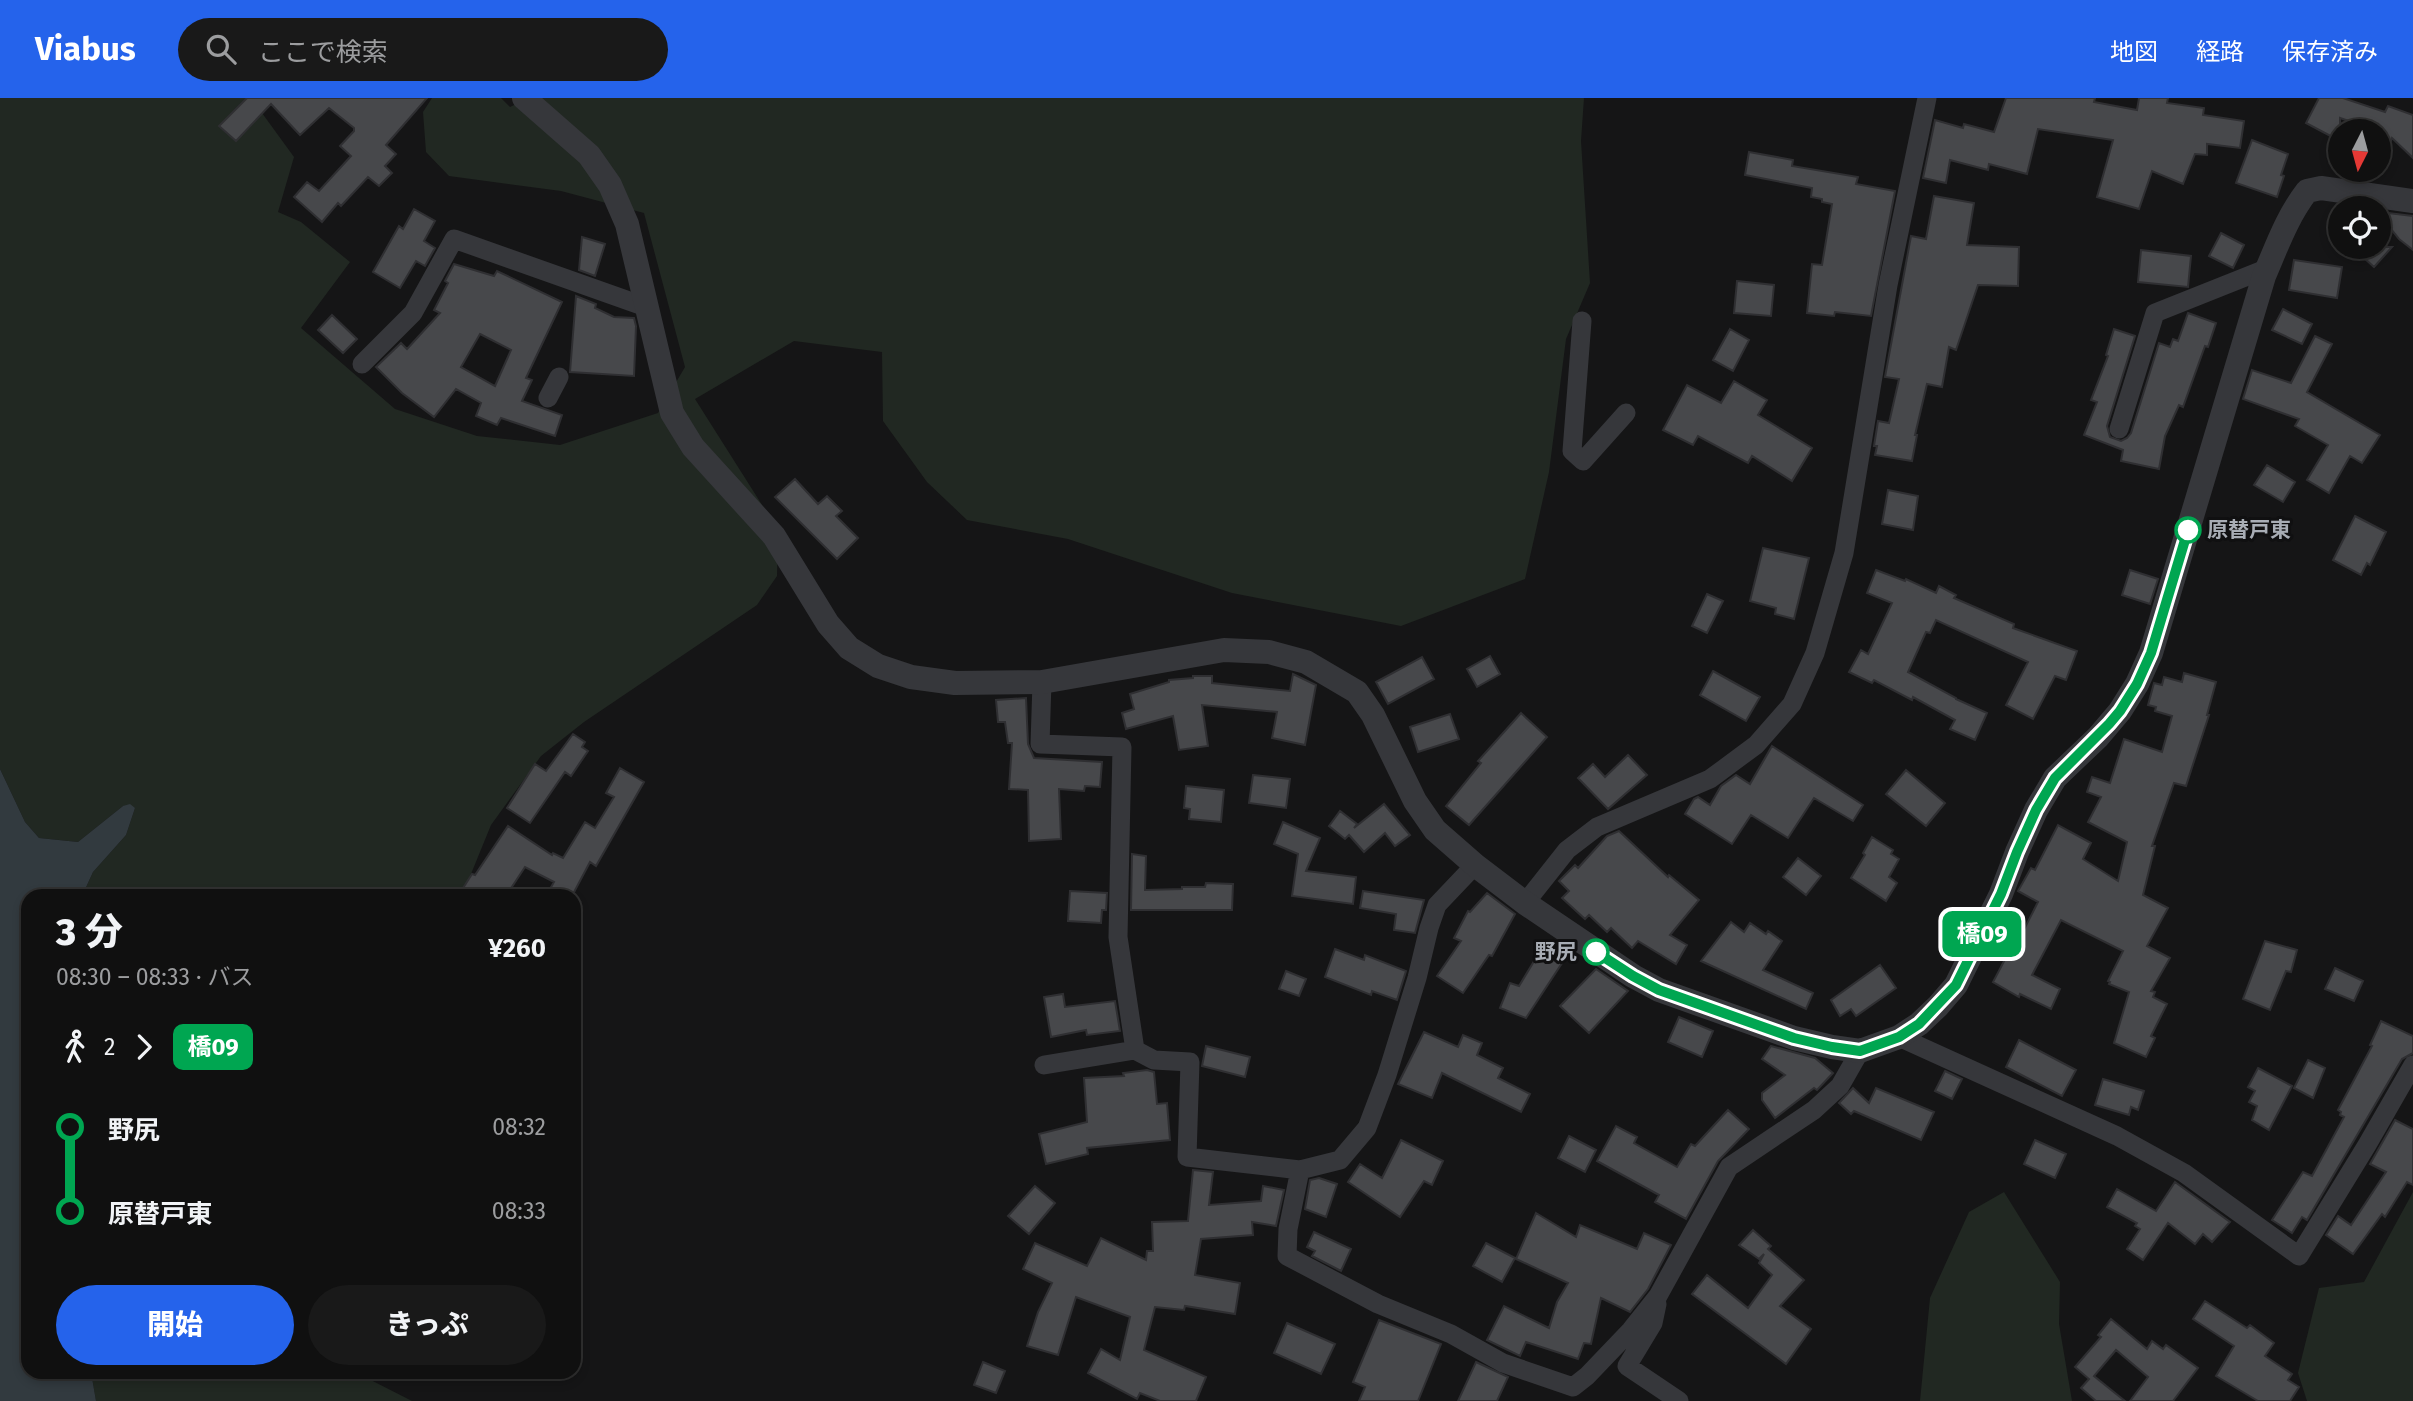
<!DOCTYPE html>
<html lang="ja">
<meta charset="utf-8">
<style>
:root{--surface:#101010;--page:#191919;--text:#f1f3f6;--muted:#9c9d9f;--line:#303030;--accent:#2563eb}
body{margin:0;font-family:"Fira Sans","Noto Sans JP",sans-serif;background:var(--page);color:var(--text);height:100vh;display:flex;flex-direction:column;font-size:26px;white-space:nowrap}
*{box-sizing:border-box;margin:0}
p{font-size:23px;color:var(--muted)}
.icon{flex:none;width:38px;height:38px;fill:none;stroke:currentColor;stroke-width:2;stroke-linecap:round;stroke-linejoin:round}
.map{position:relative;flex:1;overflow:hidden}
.details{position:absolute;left:21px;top:791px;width:560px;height:490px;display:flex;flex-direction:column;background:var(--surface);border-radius:21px;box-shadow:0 4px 10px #0003,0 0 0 2px var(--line)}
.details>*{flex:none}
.badge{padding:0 14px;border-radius:10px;font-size:24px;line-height:46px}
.needle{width:46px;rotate:186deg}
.tools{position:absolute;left:2328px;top:21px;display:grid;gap:14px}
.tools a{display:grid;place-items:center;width:63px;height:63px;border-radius:50%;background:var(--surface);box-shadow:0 4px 10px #0003,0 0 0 2px var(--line);font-size:35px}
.map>.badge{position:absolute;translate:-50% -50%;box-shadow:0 0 0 4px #fff}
.legs{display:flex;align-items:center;gap:10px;height:77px;padding:0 35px;font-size:23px}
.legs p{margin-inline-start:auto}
.headline{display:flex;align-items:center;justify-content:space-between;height:119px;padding:0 35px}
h1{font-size:38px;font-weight:800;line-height:52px}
.button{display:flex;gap:14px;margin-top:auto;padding:14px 35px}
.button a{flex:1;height:80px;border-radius:42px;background:var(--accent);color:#fff;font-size:28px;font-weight:800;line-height:80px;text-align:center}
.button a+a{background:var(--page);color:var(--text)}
ul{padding:0 35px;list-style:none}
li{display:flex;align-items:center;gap:24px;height:84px;font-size:26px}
li i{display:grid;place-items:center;width:10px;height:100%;margin:0 9px;background:currentColor}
li i::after{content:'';width:18px;height:18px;margin:-9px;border:5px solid;border-radius:50%;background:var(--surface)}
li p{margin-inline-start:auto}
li:first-child i{background:linear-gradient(#0000 50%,currentColor 0)}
li:last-child i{background:linear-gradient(currentColor 50%,#0000 0)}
header{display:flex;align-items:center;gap:42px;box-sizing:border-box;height:98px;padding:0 35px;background:var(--accent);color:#fff}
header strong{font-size:33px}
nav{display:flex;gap:38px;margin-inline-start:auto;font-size:24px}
.search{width:490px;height:63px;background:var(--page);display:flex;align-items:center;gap:18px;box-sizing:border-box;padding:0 24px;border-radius:38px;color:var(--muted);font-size:26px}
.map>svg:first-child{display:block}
</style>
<header>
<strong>Viabus</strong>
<div class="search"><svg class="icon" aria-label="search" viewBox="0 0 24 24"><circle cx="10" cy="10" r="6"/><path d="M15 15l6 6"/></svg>ここで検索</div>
<nav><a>地図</a><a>経路</a><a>保存済み</a></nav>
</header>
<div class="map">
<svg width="2413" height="1303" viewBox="0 0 2413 1303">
<rect width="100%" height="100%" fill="#151516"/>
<path fill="#212822" d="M0,0h251l43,59 -16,55 23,10 49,40 -49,66 94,81 82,27 83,9 98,-32 27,-46 -41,-154 -83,-22 -112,-15 -23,-24 -3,-40 9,-14h69l9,9 19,-9h1055l-3,43 9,142 -24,56 -17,133 -24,107 -124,47 -169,-33 -164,-54 -101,-19 -40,-38 -44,-61 -1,-69 -88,-11 -99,58 83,131 -1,46 -20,29 -173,117 -43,34 -50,69 -29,71h-380l11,-24 33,-37 9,-27 -12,-2 -45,36 -39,-4 -14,-16 -25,-53z
M2004,1094l56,90 -1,42 13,77h-152l10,-103 39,-86z
M2413,1094v209h-106l-9,-28 21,-85 45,-6z
M91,1274h264l57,29h-316z"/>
<path fill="#323a3f" d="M0,671l25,53 14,16 39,4 45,-36 7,-2 5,4 -9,27 -33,37 -11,24h-54v476h63l5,29h-96z"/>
<path fill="#47484b" stroke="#2f2f32" stroke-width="2" fill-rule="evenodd" d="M247,0h180l-41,47 10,9 -11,12 7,7 -13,13 -11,-9 -27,29 -3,-3 -16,19 -28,-25 13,-15 12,9 32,-35 -11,-10 14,-15v-3l-25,-20 -29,27 -29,-31 -35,37 -17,-15z
M2006,0h89l-1,4 43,8 2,-12h29l-1,5 37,5 -1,7 41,6 -4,27 -33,-4v11l-12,-1 -12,30 -31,-13 -13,38 -42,-12 16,-57 -75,-11 -11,45 -38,-10 -1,6 -38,-10 -4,23 -23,-5 12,-58 28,8 1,-4 30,8z
M2319,0h24l42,14 3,-6 25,9v43l-21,-20 -12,31h-2v-38l-38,-13v23l-34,-18z
M2252,42l36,14 -7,21 3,1 -7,21 -41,-14z
M1749,54l44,8 -1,6 66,11 -2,7 39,7 -24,125 -36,-4 -1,4 -27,-3 5,-49 10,1 10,-61 -10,-2v-3l-11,-2 1,-9 -67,-13z
M1934,98l40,7 -7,42 52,2 -1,39 -40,-1 -22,65 -7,-3 -7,40 -15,-3 -12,51h2l-5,26 -37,-6 2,-9h-3l4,-25 11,2 10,-44 -14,-2 26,-141 15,3z
M414,111l21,12 -11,20 11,7 -10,18 -9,-5 -16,27 -27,-16 26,-46 4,3z
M2388,115l25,3v34l-14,-11 -17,-21z
M2221,135l23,12 -11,23 -24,-12z
M582,139l23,7 -10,32 -16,-6z
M2352,149h40l-18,20z
M2141,152l50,6 -3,31 -50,-5z
M2294,162l48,7 -5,31 -48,-8z
M454,166l40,12 3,-5 65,31 -36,76 6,2 -10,21 40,14 -7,21 -54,-18 -4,7 -21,-9 5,-13 -25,-14 -22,28 -32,-24 -26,-26 25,-24 6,6 33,-36 -6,-3 14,-27 -3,-2zM480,236l31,16 -16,36 -34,-19z
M1737,183l37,4 -3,31 -37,-3z
M576,198l20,8 -1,4 19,9 20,1 2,8 -2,50 -64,-4z
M2283,211l29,15 -10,20 -30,-14z
M2188,215l28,10 -8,24 -3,-1 -22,61 -4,-2 -14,31 -6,33 -38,-8 2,-11 -39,-15 13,-33 -6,-2 17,-44 -2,-1 8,-26 21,7 -28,90 3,11 11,4 6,-3 4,-5 28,-90 11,4 3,-8 5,2z
M332,217l25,24 -14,14 -25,-23z
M1730,231l19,11 -16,31 -20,-11z
M2315,238l17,8 -25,48 73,43 -18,28 -12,-7 -21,37 -22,-13 21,-35 -33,-19 4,-7 -56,-20 9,-29 39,13z
M1734,283l33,19 -9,15 54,33 -20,33 -40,-25 -4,7 -50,-27 -5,9 -30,-15 24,-45 34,18z
M2267,367l28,17 -12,20 -29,-17z
M795,381l23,25 9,-8 15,15 -6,5 22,22 -21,21 -62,-62z
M1888,392l30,6 -5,34 -31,-6z
M2355,418l31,16 -16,33 -3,-2 -6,12 -28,-15z
M1763,450l46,10 -15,61 -19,-5 1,-6 -26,-7z
M1876,472l29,11 1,-2 30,14 3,-7 17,9 -2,3 60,26 -1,4 64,23 -11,29 -11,-4 -22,43 -27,-14 22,-43 -92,-42 -6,13 -4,-1 -18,40 48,26v1l31,14 -12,27 -25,-11 5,-9 -42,-23 -1,3 -38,-20 -2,3 -23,-11 12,-22 7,4 24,-51 -25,-10z
M2130,472l28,9 -8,25 -28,-9z
M1707,496l16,7 -16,32 -15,-7z
M1490,558l10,18 -23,13 -10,-18z
M1422,559l12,22 -46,25 -12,-22z
M1713,573l47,26 -14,24 -46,-26z
M2184,575l32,9 -9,33h2l-23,71 -12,-3 -22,63h3l-12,49 25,13 -21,38 23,12 -19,33 4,1 -2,5 14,7 -16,32 4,2 -9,19 -32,-14 15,-51 -20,-8 1,-2 -2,-1 15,-30 -62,-31 -29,55 28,14 -9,20 -31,-15 -1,3 -26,-15 18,-34 3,1 24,-47 -20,-11 13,-23 4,2 23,-45 33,18 -8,16 35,22 9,-39 -39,-20 13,-25 -14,-5 5,-15 18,6 14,-44 38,13 10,-36 -17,-5 1,-4 -8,-2 6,-22 8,2 2,-8 18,5z
M1293,576l23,11 -11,60 -33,-7 5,-26 -75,-7 6,41 -29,4 -6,-34 -47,13 -4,-16 12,-4 -4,-15 39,-12v-2l24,-2v-2h19v7l78,8z
M1026,600l2,46 6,14 68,4 -2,25 -15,-1 -1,5 -25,-2 2,50 -32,2 -1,-51 -19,-1 3,-46h-4l-3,-21h-7l-2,-22z
M1521,615l26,24 -78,88 -23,-19 35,-43 -3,-2z
M1450,616l9,25 -41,13 -8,-25z
M573,636l12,8 -3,5 6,4 -17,25 -6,-4 -35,51 -23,-15 28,-44 11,7z
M1772,648l91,59 -10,16 -39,-23 -26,40 -37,-23 -19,29 -47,-30 9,-15 4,-2 12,8 11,-19 15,-11 14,9z
M1628,657l19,20 -39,34 -30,-31 15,-14 12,13z
M620,670l24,14 -48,84 -6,-4 -18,34h-26l8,-14 -29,-15 -19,29h-48l14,-22 3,1 33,-49 44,29 1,-2 10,5 22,-36 10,6 19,-31 -8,-4z
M1906,672l39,33 -19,23 -40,-32z
M1253,677l37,4 -4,29 -37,-5z
M1186,688l38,4 -3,32 -32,-3 1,-10 -6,-1z
M1384,706l26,31 -15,11 -10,-13 -21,19 -15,-17 -4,4 -16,-13 11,-15 17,13 -3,4z
M1283,724l37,16 -14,33 50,6 -3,27 -61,-8 6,-42 -24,-10z
M1619,733l49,46 1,-2 30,25 -29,35 17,10 -11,19 -38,-23 -6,7 -21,-20 -4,4 -18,-17 -4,4 -23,-21 7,-7 -10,-10 16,-16 3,3 29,-32z
M1872,739l21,13 -2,4 8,5 -10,18 8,6 -11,18 -35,-23 14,-23 -2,-2z
M1132,756l14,2 -1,34 37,-1v-2h23l1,-4 27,1 -1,26h-101z
M1798,760l23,18 -15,19 -23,-18z
M1070,793l37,2 -1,17h-4l-1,13 -33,-2z
M1363,793l61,9 -9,33 -21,-3 2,-16 -36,-6z
M1487,795l28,21 -23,42 -3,-1 -26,38 -26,-17 24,-35 -7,-3 14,-27 2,1z
M1731,824l13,10 6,-9 16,11 2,-3 14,10 -19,29 50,23 -7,16 -105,-48z
M2265,843l32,9 -6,22 -5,-1 -16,39 -27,-11z
M1548,848l18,11 -40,61 -26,-10 10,-25 9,3 17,-28 3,2z
M1335,851l29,11 1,-5 41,16 -9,29 -25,-9 -1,4 -46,-18z
M1880,867l16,23 -40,28 -5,-7 -11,7 -9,-16z
M2335,870l28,13 -9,20 -29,-12z
M1596,871l32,22 -39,42 -29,-27z
M1286,873l20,8 -7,17 -20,-7z
M1063,896l2,13 50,-6 5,30 -33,4 -1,-5 -35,7 -7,-40z
M1679,919l34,14 -11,26 -34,-15z
M2381,923l32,15v17l-11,6 -95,161 -5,-3 -10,16 -20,-13 31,-48 9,4 32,-59 -4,-2 1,-3 -3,-2 34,-64 -2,-1z
M1424,934l34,15 5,-12 19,8 -5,12 26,13 -5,10 32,16 -9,18 -79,-39 -10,25 -34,-14z
M2019,942l57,30 -14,26 -56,-29z
M1206,948l44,11 -5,20 -43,-11z
M1771,948l44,12 18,15 -16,17 -3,-2 -39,30 -13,-18v-7l23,-18 -23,-16z
M2308,962l17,8 -12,30 -19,-10z
M2258,970l34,18 -23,44 -17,-10 5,-14 -8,-4 6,-11 -7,-4z
M1147,972l7,2 3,32 10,-1 3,37 -83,8 1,6 -42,10 -7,-30 48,-12 -3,-44 40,-2 -1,-3z
M1945,973l17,8 -10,20 -17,-8z
M2103,981l41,12 -6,19 -7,-3 -2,8 -34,-10z
M1853,990l16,15 7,-15 58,24 -13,28 -67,-29 -3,3 -12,-11z
M1728,1012l21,19 -31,32 -32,58 -31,-17 4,-7 -62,-34 19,-35 21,11 -3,6 43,24 14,-23 4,2z
M2395,1022l18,9v56l-6,-3 -22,35 -3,-3 -29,40 -27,-19 12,-19 13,9 35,-53 -16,-8z
M1569,1038l27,14 -11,22 -27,-14z
M1401,1042l42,21 -11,24 -8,-4 -24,36 -52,-35 12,-18 22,14z
M2035,1042l31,14 -11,24 -31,-14z
M1193,1072l20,2 -4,33 52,-4 2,-15 21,4 -8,36 -24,-4 1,13 -52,4 -6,36 45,8 -5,31 -50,-8 -1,4 -29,-3 -11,43 62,27 -10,24h-36l-20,-8 -3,6 -49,-26 13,-24 19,11 10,-43 -54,-20 -18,58 -31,-9 11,-34 14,-29 -29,-14 12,-26 52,23 14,-28 45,22 1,-9h6l-1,-29 36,-1z
M1319,1080l18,6 -11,33 -21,-8 5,-29z
M2175,1084l55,40 -18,20 -9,-8 -8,10 -27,-21 -25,37 -16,-11 13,-20 -5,-3 2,-3 -30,-16 10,-18 39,22z
M1035,1088l20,17 -26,31 -21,-18z
M1536,1115l40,24 4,-12 57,24 7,-16 27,12 -23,44 -18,23 -29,-14 -10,46 -7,-1 -6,16 -52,-17 -6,14 -33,-16 17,-34 45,22 8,-26 11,-19 -52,-24z
M1753,1132l18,16 -3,3 36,31 -24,26 31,23 -25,35 -94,-70 15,-19 41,33 24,-33 -13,-12 5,-9 -5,5 -20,-14z
M1314,1134l37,17 -10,22 -29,-15 3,-5 -8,-4z
M1486,1145l29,15 -13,24 -29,-16z
M2205,1203l42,27 3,-3 24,18 -9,13 27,18 -4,6 11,7 -9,14h-32l-42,-25 18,-30 -41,-27z
M2111,1221l36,30 5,-8 11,8 3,-4 32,23 -25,33h-43l18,-24 -32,-27 -22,26 31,25h-29l-15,-13 8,-9 -14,-12 26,-30 -3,-2z
M1379,1222l62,24 -23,57h-59l6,-14 -12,-5z
M1287,1225l48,21 -14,30 -47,-21z
M983,1264l22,9 -9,22 -22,-8z
M1476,1264l32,15 -11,24h-39z"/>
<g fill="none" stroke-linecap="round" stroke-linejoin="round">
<path stroke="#36373b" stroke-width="19" d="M1582,223l-10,130 11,10 43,-48
M362,266l51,-51 41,-74 192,68
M548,300l11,-21
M2119,331l36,-116 113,-45
M1042,584l-2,62 82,3 -4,190 17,113 19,10 36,2 -3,95 113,13 40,-10 27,-32 20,-53 30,-97 12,-50 8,-23 38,-40
M1525,805l42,-53 30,-23 113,-48 46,-34 36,-41 23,-51 29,-100 44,-268 39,-187
M1899,939l218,99 67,37 115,83 68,-111 46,-80
M1044,967l91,-15
M1300,1072l-12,59 -1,27 91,48 73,30 52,29 70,24 14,-11 44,-46 27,-34 71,-129 85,-57 26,-24 20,-35
M1657,1206l-4,19 -26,43 52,35"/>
<path stroke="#36373b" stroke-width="24" d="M524,0l65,57 21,30 17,39 45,189 21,34 81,89 54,88 21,24 29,18 33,11 44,6 87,-1 182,-32 45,2 37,10 51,30 16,23 42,86 20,29 40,35 50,38 108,73 26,14 135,48 38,9 28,4 39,-14 20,-13 19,-18 18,-21 45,-91 16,-42 19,-42 19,-32 43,-41 22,-26 17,-27 14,-31 113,-377c13,-30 23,-59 43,-85l14,-3 92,13"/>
</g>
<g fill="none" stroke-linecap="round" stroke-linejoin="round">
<g stroke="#fff" stroke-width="16">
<path id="line-1" d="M1596,854l37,24 26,14 135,48 38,9 28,4 39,-14 20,-13 37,-39 45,-91 16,-42 19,-42 19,-32 54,-54 11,-13 17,-27 14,-31 37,-123"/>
</g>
<use href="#line-1" stroke="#00a651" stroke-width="10"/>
</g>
<g fill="#fff" stroke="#00a651" stroke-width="3.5">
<circle cx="2188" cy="432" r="12"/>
<circle cx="1596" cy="854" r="12"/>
</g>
<g text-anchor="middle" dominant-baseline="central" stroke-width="6" stroke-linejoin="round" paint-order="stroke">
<g font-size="21" font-weight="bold" fill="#a8adb5" stroke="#101011" text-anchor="start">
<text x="2207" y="432">原替戸東</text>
<text x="1577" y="854" text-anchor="end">野尻</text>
</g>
</g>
</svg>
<div class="tools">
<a><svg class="needle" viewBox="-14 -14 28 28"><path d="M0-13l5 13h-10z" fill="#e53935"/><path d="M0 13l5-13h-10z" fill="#9c9d9f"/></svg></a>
<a><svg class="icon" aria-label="locate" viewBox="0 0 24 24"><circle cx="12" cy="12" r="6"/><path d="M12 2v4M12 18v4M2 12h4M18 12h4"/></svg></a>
</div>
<b class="badge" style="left:1982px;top:836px;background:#00a651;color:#fff">橋09</b>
<section class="details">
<div class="headline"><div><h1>3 分</h1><p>08:30 – 08:33 · バス</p></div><b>¥260</b></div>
<div class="legs"><svg class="icon" aria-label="walk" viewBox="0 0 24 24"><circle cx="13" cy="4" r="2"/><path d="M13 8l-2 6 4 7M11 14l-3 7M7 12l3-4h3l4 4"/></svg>2<svg class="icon" aria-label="forward" viewBox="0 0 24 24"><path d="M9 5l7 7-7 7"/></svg><b class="badge" style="background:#00a651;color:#fff">橋09</b></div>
<ul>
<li><i style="color:#00a651"></i><b>野尻</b><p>08:32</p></li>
<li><i style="color:#00a651"></i><b>原替戸東</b><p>08:33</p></li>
</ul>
<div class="button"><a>開始</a><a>きっぷ</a></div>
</section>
</div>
